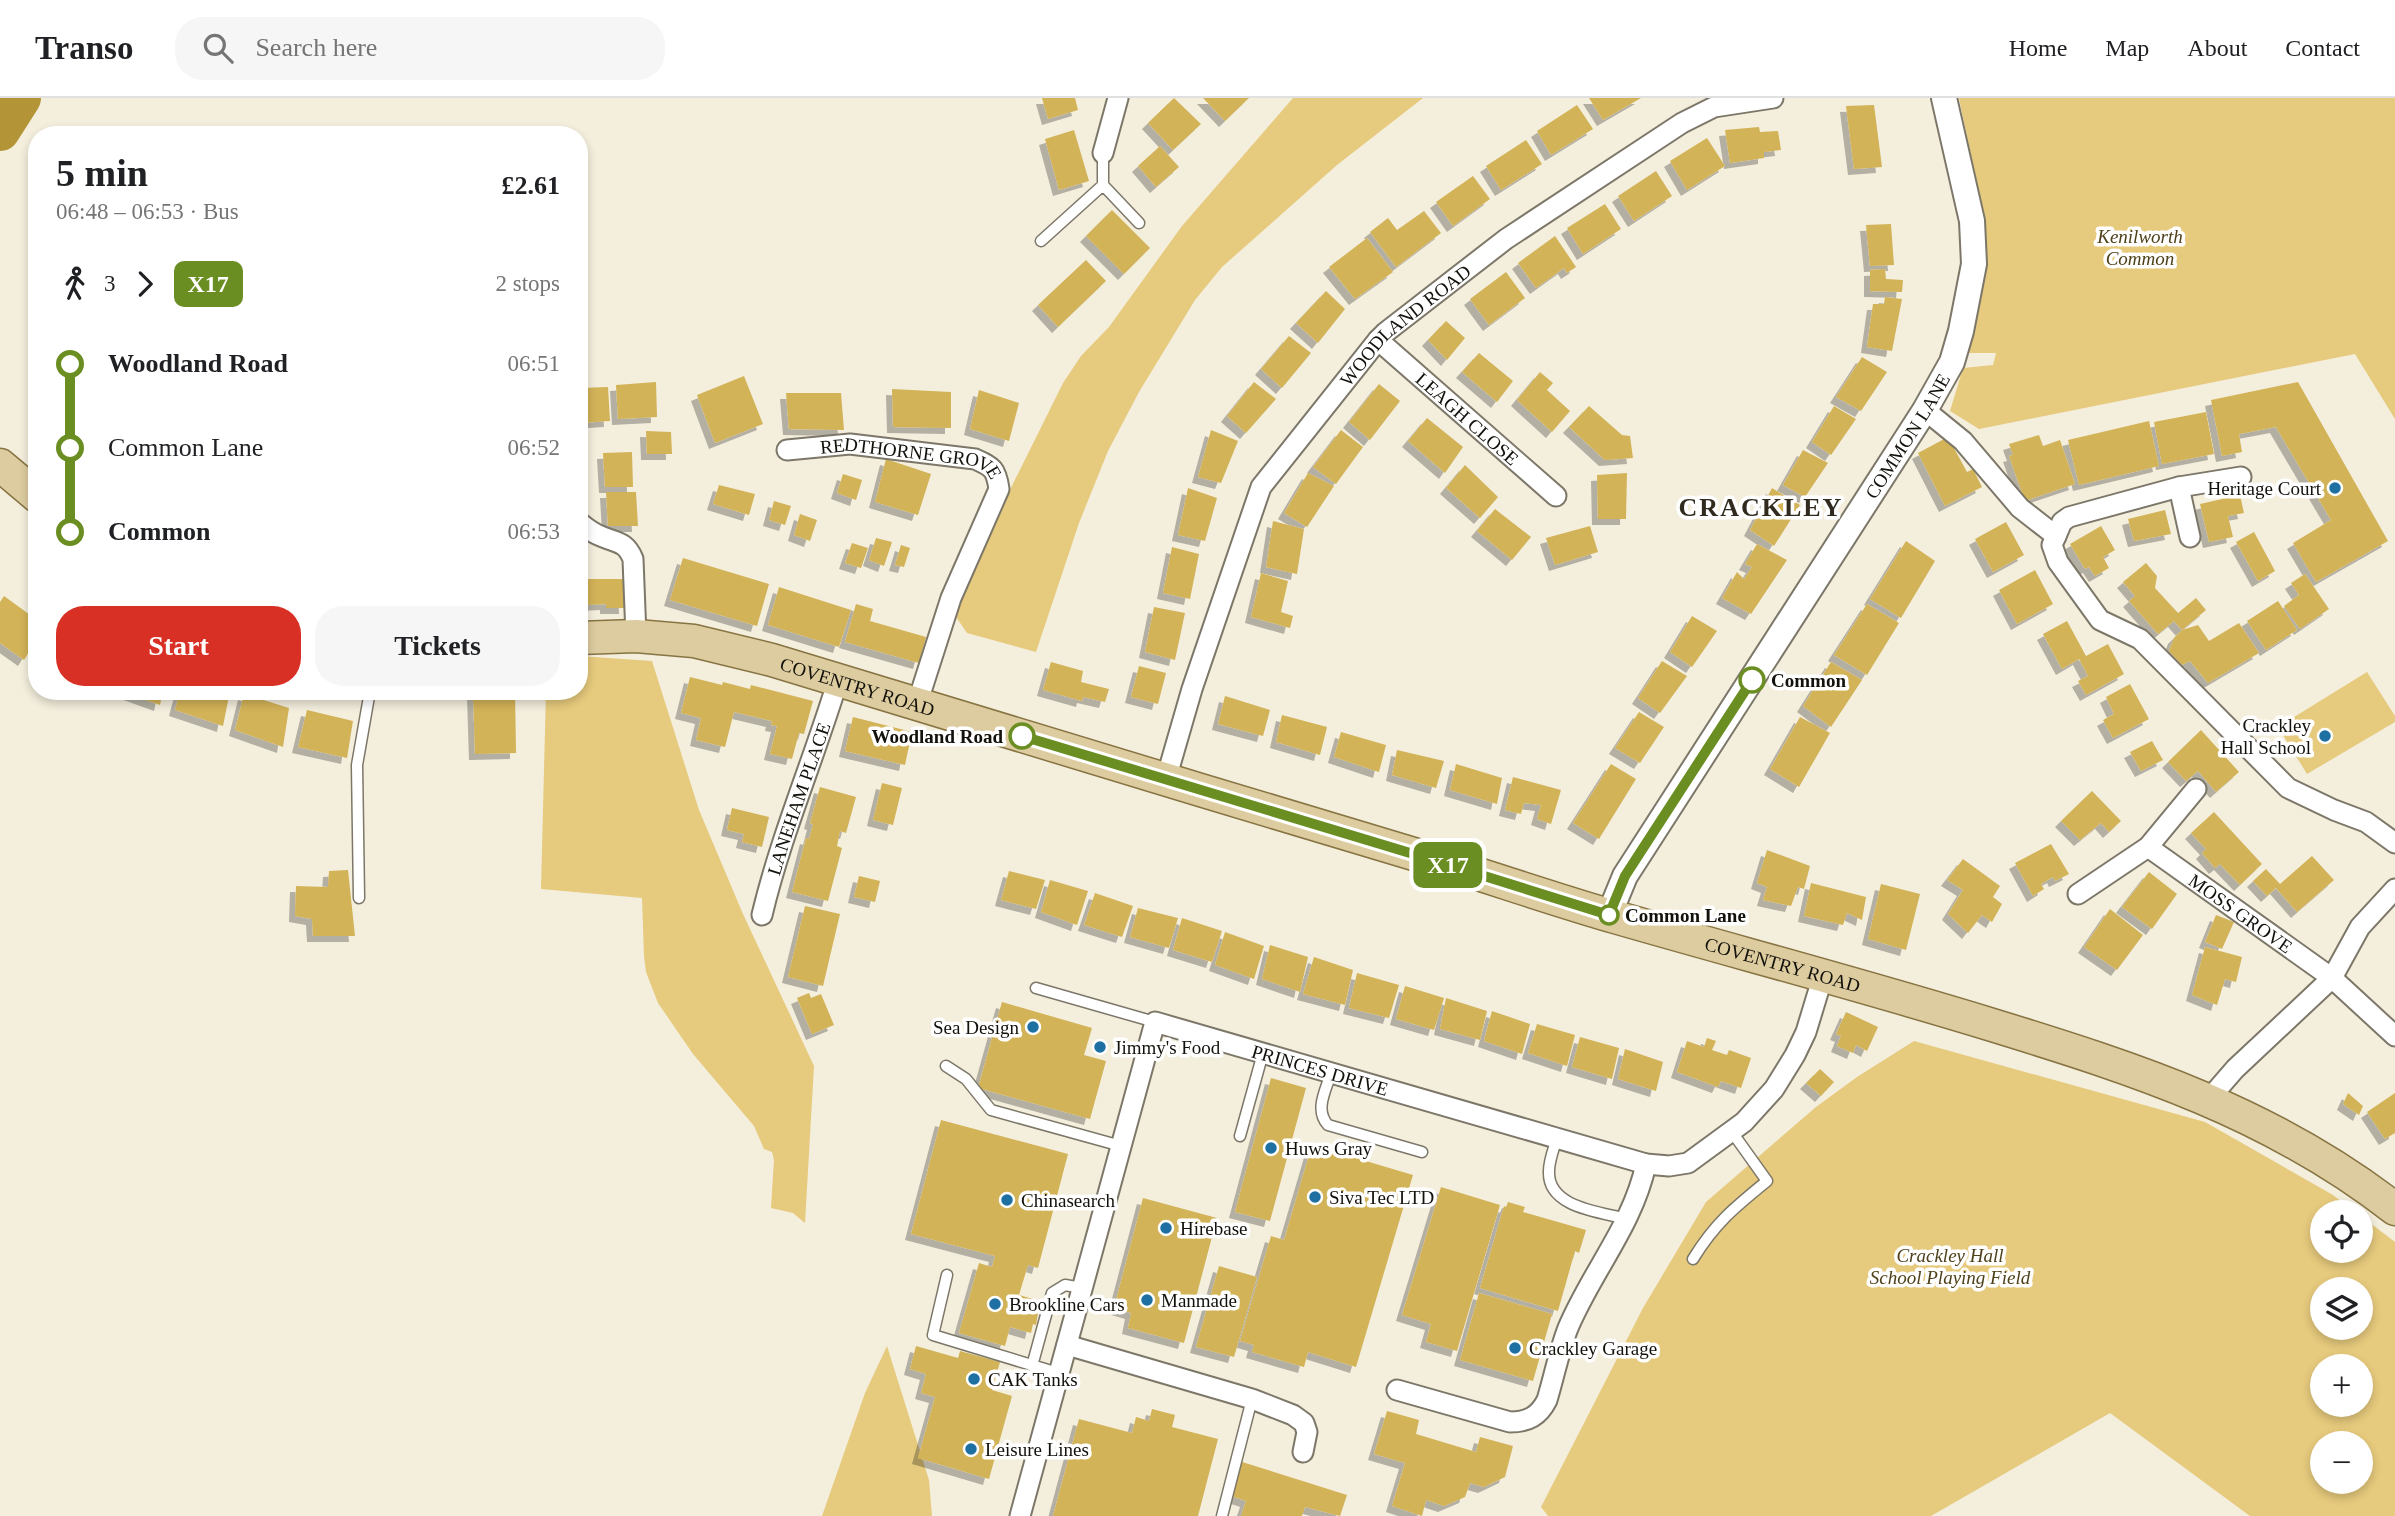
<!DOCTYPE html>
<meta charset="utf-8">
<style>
:root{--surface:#fff;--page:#f6f6f6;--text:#202124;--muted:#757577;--line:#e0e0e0;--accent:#d93025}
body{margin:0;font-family:Georgia,serif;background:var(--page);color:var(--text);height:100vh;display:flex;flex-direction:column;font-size:26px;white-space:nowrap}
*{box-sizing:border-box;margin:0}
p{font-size:23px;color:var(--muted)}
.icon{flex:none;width:38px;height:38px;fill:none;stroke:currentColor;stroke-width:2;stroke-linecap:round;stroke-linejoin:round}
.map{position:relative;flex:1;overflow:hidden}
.details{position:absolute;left:28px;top:28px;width:560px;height:574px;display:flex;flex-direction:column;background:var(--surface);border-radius:28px;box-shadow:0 4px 10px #0003}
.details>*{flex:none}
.badge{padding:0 14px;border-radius:10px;font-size:24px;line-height:46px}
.tools{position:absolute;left:2310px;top:1102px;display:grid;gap:14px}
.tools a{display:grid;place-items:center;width:63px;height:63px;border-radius:50%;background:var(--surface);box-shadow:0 4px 10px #0003;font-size:35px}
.map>.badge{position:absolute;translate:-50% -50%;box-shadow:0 0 0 4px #fff}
.legs{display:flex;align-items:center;gap:10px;height:77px;padding:0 28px;font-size:23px}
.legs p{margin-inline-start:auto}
.head{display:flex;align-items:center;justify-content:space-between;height:119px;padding:0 28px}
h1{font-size:38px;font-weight:700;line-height:52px}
.action{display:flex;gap:14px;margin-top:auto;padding:14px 28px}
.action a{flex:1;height:80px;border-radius:28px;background:var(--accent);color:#fff;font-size:28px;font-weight:700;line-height:80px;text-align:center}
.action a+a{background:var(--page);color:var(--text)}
ul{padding:0 28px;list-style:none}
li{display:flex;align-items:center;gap:24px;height:84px;font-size:26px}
li i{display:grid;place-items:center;width:10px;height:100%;margin:0 9px;background:currentColor}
li i::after{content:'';width:18px;height:18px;margin:-9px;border:5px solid;border-radius:50%;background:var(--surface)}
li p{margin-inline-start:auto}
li:first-child i{background:linear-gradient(#0000 50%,currentColor 0)}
li:last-child i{background:linear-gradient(currentColor 50%,#0000 0)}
header{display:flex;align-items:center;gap:42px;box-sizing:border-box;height:98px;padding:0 35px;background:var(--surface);border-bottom:2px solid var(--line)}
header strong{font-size:33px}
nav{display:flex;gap:38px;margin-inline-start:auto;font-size:24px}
.search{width:490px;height:63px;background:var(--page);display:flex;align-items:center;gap:18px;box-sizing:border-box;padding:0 24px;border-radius:28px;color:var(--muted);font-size:26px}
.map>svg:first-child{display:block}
</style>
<header>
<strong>Transo</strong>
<div class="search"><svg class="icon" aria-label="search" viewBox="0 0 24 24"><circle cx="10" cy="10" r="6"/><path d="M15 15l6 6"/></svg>Search here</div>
<nav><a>Home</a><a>Map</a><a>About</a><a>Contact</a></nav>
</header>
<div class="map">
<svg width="2395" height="1418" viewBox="0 0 2395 1418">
<defs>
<filter id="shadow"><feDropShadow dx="-6" dy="6" stdDeviation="0" flood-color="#0004"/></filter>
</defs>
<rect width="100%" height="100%" fill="#f4eedd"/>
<path fill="#e6ca7d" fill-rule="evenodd" d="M1293,0h130l-86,67 -115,102 -27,33 -56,92 -31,59 -29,72 -43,129 -69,-19 -13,-19 36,-84 73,-147 18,-27 28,-29 73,-101z
M1959,0h436v321l-40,-65 -376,75 -29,-18 13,-43 30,-3 3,-12h-27l11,-53 6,-72z
M579,558l73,5 47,149 44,104 71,152 -9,157 -12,-10 -22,-5 3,-48 -2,-8 -8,-3 -10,-23 -61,-72 -35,-51 -12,-31 -2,-16 -2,-58 -101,-9 5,-198h33z
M2367,574l28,44v6l-88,52 -29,-47z
M1914,943l291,81 128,73 23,18h-34v38h39v-35l34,26v274h-145l-140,-103 -179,103h-383l-7,-9 102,-199 63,-106 110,-95 41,-30zM2322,1192h39v38h-39zM2322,1269h39v38h-39zM2322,1346h39v38h-39z
M887,1248l42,134 3,36h-110l43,-123z"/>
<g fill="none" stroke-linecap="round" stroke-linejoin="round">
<path stroke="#b39436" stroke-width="40" d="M0,33l21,-33"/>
</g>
<path fill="#d3b358" filter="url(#shadow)" d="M1042,0h33l3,12 -30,9z
M1174,0l27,26 -28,26 -25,-27z
M1203,0h46l-24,23z
M1589,0h52l-38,22z
M1577,7l16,24 -42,26 -14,-24z
M1874,7l8,62 -28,2 -8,-63z
M1759,29l1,5 18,-1 3,19 -17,2v6l-34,5 -5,-33z
M1074,32l15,51 -30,9 -14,-51z
M1707,40l18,28 -38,24 -17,-29z
M1526,42l16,24 -41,26 -15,-24z
M1160,48l19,21 -23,20 -18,-21z
M1656,73l16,25 -38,25 -16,-25z
M1473,78l17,23 -37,27 -17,-24z
M1605,106l16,25 -38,25 -16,-26z
M1112,112l38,38 -26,26 -38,-38z
M1424,113l17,22 -45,34 -26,-35 18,-14 9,12z
M1891,126l3,41 -24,1 -4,-41z
M1555,138l21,31 -9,6 -3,-5 -28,20 -18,-25z
M1367,140l26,34 -38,27 -26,-32z
M1086,162l20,21 -48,46 -20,-22z
M1885,171l1,10 17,1 -1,12 -32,-1v-21z
M1506,174l19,26 -36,27 -19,-26z
M1326,193l19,18 -27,34 -22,-20z
M1885,199l17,2 -10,52 -25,-4 6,-43h11z
M1446,223l19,17 -18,22 -19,-20z
M1289,238l22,17 -29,35 -21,-19z
M1479,255l34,28 -16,21 -35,-30z
M1862,259l25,15 -26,39 -25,-14z
M1540,274l13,11 -6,7 23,21 -18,21 -35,-32z
M744,278l19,48 -48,19 -18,-48z
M656,284l1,35 -39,2 -2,-34z
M1254,284l22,17 -30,34 -19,-17z
M2298,284l90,159 -72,41 -23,-39 38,-23 -55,-93 -37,7 3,18 -20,4 -11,-56z
M1379,286l21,17 -30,39 -21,-18z
M608,289l2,34 -31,2v-35z
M892,291l59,3v36l-58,-1z
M979,292l40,13 -10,38 -39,-12z
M786,295h55l3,37 -55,-1z
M1589,308l33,29 8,1 3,22 -28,2 -36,-33z
M1834,308l22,13 -25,36 -19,-13z
M2206,314l8,42 -52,10 -8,-42z
M1427,320l36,29 -18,26 -37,-32z
M2149,323l10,45 -80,19 -11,-45z
M1211,332l27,11 -17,42 -23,-6z
M1341,332l22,17 -27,37 -23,-17z
M646,333l25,1 1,22h-25z
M2039,337l4,11 17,-6 15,44 -50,17 -16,-45 4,-1 -4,-11z
M1948,339l19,35 6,-3 9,18 -37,19 -27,-53z
M1803,352l25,13 -23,34 -22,-12z
M632,354l1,35h-28l-2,-34z
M886,361l45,15 -13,41 -43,-13z
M1465,367l33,32 -18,21 -34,-30z
M1308,375l26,13 -27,41 -23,-14z
M1627,375l-1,46h-28l-1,-44z
M843,376l19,6 -6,20 -19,-7z
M719,387l36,9 -6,21 -36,-11z
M1188,390l29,10 -12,43 -27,-6z
M1772,390l28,17 -26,41 -24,-16z
M606,394h30l2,34h-30z
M2240,397l4,18 -16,3 5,21 -24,5 -9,-38z
M774,403l17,5 -6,19 -16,-5z
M1495,411l36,28 -19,23 -35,-29z
M2165,412l6,24 -37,7 -6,-22z
M800,416l17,6 -7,21 -16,-6z
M1273,423l31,8 -7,45 -31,-7z
M2006,424l18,33 -31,17 -18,-33z
M1590,428l8,26 -43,13 -9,-27z
M2101,428l14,24 -12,7 6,11 -14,8 -6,-9 -4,2 -15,-25z
M2254,434l21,39 -17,10 -22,-39z
M876,440l16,4 -8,24 -15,-6z
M1906,443l29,20 -34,57 -31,-19z
M852,445l16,5 -7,20 -16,-5z
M1757,446l30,16 -36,54 -29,-16 15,-26 7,7 8,-12 -7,-3z
M901,447l9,3 -6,19 -9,-2z
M1172,449l27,7 -9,45 -27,-6z
M683,460l86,26 -12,42 -87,-26z
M2146,465l11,13 -2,12 23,25 18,-15 10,12 -24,20 -8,-9 -16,13 -29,-33 6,-5 -12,-14z
M2035,472l18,34 -36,20 -18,-34z
M1261,475l27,8 -7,31 12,4 -3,12 -39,-11z
M2305,476l24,35 -29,20 -16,-23 15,-11 -8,-12z
M586,481h38l1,29h-19v-4l-20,1z
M779,489l72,23 -12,37 -71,-22z
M4,498l33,24v19l-13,21 -24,-17v-41z
M2278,503l19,29 -31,20 -19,-29z
M856,506l17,5 -3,12 56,16 -7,26 -74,-21z
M1867,506l32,19 -32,52 -33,-20z
M1154,509l31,6 -10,47 -30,-8z
M1692,518l25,15 -25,36 -22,-15z
M2067,523l19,35 22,-12 16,30 -38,21 -8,-14 10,-5 -9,-17 -17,10 -19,-35z
M2239,525l20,30 -51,30 -18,-22 -8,4 -13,-14 5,-13 8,-8 16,-5 11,16z
M1662,563l25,15 -27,37 -22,-15z
M1051,564l32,9 -2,11 28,7 -4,13 -22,-5 -1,4 -39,-11z
M1831,564l31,18 -31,47 -28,-21z
M1139,568l27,7 -8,31 -27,-7z
M690,579l32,8 1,-3 27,7 1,-4 62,16 -9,33 -5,-1 -7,26 -22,-5 7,-28 -6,-1 1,-4 -38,-9 -9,35 -29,-7 5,-22 -20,-5z
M2130,586l19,35 -36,19 -10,-18 11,-6 -8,-17z
M121,593h42l-3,14z
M180,593h50l-7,35 -48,-16z
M473,593h42l1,62 -41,1z
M244,596l45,14 -6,39 -48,-17z
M1225,598l45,14 -7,26 -45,-12z
M307,612l46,11 -6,37 -49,-11z
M1639,614l25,15 -24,36 -25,-15z
M1282,617l45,12 -7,28 -44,-13z
M853,619l59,15 -7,33 -60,-14z
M1800,619l30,16 -31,54 -29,-18z
M2201,632l38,42 -23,20 -18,-21 -12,10 -18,-19z
M1341,634l45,13 -7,27 -45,-15z
M2152,643l11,19 -22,11 -11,-19z
M1397,652l47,11 -8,27 -44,-13z
M1456,666l46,14 -5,26 -47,-14z
M1611,666l25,15 -37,60 -26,-16z
M1513,679l48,13 -10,34 -14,-5 4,-14 -17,-2 -3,11 -16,-4z
M882,685l20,5 -9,37 -20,-5z
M820,689l36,10 -10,36 -6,-2 -3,15 5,2 -14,53 -36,-9 14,-54 3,1 4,-15 -3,-1z
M2092,693l29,30 -12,11 -8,-9 -21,17 -19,-19z
M732,710l37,9 -7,30 -20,-5 2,-8 -17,-4z
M2214,714l48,52 -22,21 -20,-21 -5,4 -13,-15 4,-4 -15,-16z
M2051,746l18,30 -14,7 -2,-4 -12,7 3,5 -11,7 -18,-33z
M1767,752l43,16 -6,23 -6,-2 -7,19 -28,-6 4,-13 -10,-4z
M2312,758l22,24 -37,32 -21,-24 -9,8 -14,-15 13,-12 14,15z
M1963,761l37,27 -7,11 9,7 -10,18 -10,-7 -14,18 -20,-19 15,-24 -16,-10z
M348,772l7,66h-42l-1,-17 -17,-3 1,-30 32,1 1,-16z
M1009,773l36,9 -9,29 -35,-9z
M2149,774l28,22 -25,35 -30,-22z
M859,778l21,5 -5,21 -21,-5z
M1050,782l38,11 -11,34 -36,-13z
M1811,785l55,14 -4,23 -15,-7 -4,12 -39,-9z
M1881,786l39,10 -14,56 -38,-11z
M1095,795l38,13 -11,31 -38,-12z
M805,808l35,8 -17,72 -35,-9z
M1138,810l40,10 -9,30 -39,-11z
M2110,811l33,26 -26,35 -33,-23z
M2216,817l18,7 -12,27 -17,-7z
M1182,820l40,13 -10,31 -39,-12z
M1225,834l39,14 -10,33 -39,-14z
M1270,847l38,12 -8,35 -38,-13z
M2205,849l37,10 -6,25 -11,-3 -8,26 -25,-10z
M1314,859l39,13 -8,35 -42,-11z
M1357,875l42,12 -10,33 -40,-10z
M1405,888l39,12 -10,32 -38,-11z
M809,895l2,5 10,-4 13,31 -22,9 -15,-36z
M1446,900l41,13 -7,29 -40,-11z
M1002,904l90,26 -8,27 22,6 -16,58 -112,-31z
M1492,913l38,13 -8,30 -38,-13z
M1846,914l32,15 -11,24 -11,-6 -3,8 -16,-7 4,-10 -5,-2z
M1537,926l38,11 -8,31 -39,-13z
M1580,939l39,11 -7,31 -40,-12z
M1707,940l9,3 -4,9 15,5 2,-5 22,8 -10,30 -20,-7 -3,6 -41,-15 10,-31 17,6z
M1625,951l38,13 -7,29 -38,-12z
M1820,971l14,13 -13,14 -15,-13z
M1271,980l35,10 -36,133 -35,-9z
M2348,995l15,13 -4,9 -16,-11z
M2395,995v40l-10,6 -18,-27z
M941,1022l127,34 -30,114 -10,-3 -9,30 21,6 -4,24 -3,-1 -2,9 -21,-6 -5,19 -46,-13 20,-70 13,4 3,-11 -84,-22z
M1312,1047l101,30 -57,192 -48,-15 -4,15 -52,-15 2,-7 -14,-4 31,-105 13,4z
M1441,1089l59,18 -43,146 -31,-9 5,-18 -29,-9z
M1143,1100l74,20 -33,125 -56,-15 3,-15 -17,-5z
M1508,1104l17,5 -2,5 63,18 -7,23 -4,-2 -17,60 -78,-23 24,-82 2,1z
M1219,1168l38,11 -23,80 -38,-10z
M1479,1195l73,21 -19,67 -73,-21z
M916,1248l42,12 2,-7 40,11 -8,28 20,6 -23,83 -71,-21 17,-61 -14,-4 5,-19 -16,-5z
M1152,1311l23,6 -3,12 46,12 -20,77h-145l26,-97 53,14 4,-16 13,4z
M1387,1313l32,9 -3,14 60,18 4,-15 33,9 -8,31 -21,10 -14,-4 -5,14 -21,9 -18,-6 -4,16 -30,-10 13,-43 -31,-9z
M1239,1363l108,34 -7,21 -35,-9 -3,9h-61l5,-15 -18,-6z"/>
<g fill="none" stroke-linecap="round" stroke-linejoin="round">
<g stroke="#7c7768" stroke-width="13">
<path id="service" d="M1103,55v32l36,38
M1041,143l62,-56
M359,800l-2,-133 13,-74
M1036,890l119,34
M946,968l20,13 25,31 130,36
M1331,975c-5,17 -17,37 -3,52l94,27
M1240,1038l23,-83
M1557,1040c-3,10 -8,22 -8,33 -2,37 52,41 78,48
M1693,1161c22,-36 42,-52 74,-78l-35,-49
M947,1177l-14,60 125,38
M1032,1268l20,-73 13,-8 17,3
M1222,1418l30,-117"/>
</g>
<g stroke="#7c7768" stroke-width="23">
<g id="minor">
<path d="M1103,55l15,-55"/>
<path id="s1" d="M1378,242l178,156"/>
<path d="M1925,312l38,31 57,67 36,28 -4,9 6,17 42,58 40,19 148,149 46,22 32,12 29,21"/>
<path id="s2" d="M787,352l63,-6 125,15c18,8 21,10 24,30l-48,109 -34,106"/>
<path d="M2179,389l11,50"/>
<path d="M579,424c7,6 15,12 24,15 15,6 23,5 30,22l3,77"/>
<path d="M2056,438l6,-14 7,-5 110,-30 62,-10"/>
<path id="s3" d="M1166,681l26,-90 69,-202 117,-147 8,-8 120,-93 176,-116 32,-16 59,-9"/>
<path id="s4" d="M2148,749l184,131 28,-51 35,-38"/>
<path d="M2078,796l70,-47 48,-58"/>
<path id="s5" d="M762,817c19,-80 52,-156 76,-235"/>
<path d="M2209,1001l26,-30 97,-91 63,58"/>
<path d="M1067,1247l185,54 41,16 11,8 3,9 -4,20"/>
<path d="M1397,1292l113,32c18,0 29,-6 37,-22 7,-23 12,-49 21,-72 24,-57 65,-103 78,-164"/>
<path id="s6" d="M1020,1418l135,-494 491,142 23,2 19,-3 56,-41 30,-33 21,-34 11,-23 17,-56"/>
</g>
</g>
<g stroke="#7c7768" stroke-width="28">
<g id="tertiary">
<path id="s7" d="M1609,817l16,-39 300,-466 27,-48 9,-31 13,-67 -2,-43 -28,-123"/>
</g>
</g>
<g stroke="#877442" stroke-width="35">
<g id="primary">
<path d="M0,367l37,31"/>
<path id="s8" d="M579,540l57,-2 58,5 78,19c215,67 430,130 645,195 67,20 132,43 198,62 125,36 250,69 374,107 147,45 283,89 406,185"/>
</g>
</g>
<use href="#service" stroke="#fff" stroke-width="10"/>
<use href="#minor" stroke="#fff" stroke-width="19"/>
<use href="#tertiary" stroke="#fff" stroke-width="24"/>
<use href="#primary" stroke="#dccc9f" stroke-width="32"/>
</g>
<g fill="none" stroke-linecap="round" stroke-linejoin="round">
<g stroke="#fff" stroke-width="16">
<path id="line-1" d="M1022,638l398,120 189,59 16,-39 127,-196"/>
</g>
<use href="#line-1" stroke="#6b8e23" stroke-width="10"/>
</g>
<g fill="#1d70a1" stroke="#fff" stroke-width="2.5">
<circle cx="2335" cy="390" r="7"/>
<circle cx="2325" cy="638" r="7"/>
<circle cx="1033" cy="929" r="7"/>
<circle cx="1100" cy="949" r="7"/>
<circle cx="1271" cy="1050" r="7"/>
<circle cx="1315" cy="1099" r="7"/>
<circle cx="1007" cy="1102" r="7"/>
<circle cx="1166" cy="1130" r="7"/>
<circle cx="1147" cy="1202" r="7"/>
<circle cx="995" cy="1206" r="7"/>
<circle cx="1515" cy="1250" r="7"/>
<circle cx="974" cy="1281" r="7"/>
<circle cx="971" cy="1351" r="7"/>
</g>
<g fill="#fff" stroke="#6b8e23" stroke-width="3.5">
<circle cx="1752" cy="582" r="12"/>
<circle cx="1022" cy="638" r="12"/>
<circle cx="1609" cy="817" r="9"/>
</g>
<g text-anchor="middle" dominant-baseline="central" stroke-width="7" stroke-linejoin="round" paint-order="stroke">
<g font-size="19" font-style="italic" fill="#4e411a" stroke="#fff">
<text x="2140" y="138">Kenilworth<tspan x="2140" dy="22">Common</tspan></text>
<text x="1950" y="1157">Crackley Hall<tspan x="1950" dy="22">School Playing Field</tspan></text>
</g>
<g font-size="19" fill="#13110b" stroke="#fff">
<text stroke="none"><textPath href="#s3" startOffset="525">WOODLAND ROAD</textPath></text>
<text stroke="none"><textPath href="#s1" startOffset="119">LEAGH CLOSE</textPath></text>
<text stroke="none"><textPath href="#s7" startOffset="565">COMMON LANE</textPath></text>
<text stroke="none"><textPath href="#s2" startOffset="126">REDTHORNE GROVE</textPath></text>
<text stroke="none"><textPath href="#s8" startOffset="285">COVENTRY ROAD</textPath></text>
<text stroke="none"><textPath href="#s5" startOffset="122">LANEHAM PLACE</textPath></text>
<text stroke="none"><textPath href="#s4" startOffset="114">MOSS GROVE</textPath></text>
<text stroke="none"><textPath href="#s8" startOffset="1251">COVENTRY ROAD</textPath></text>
<text stroke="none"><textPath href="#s6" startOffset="684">PRINCES DRIVE</textPath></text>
</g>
<g font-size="19" fill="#13110b" stroke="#fff" text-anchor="start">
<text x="2321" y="390" text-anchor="end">Heritage Court</text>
<text x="2311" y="627" text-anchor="end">Crackley<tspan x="2311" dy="22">Hall School</tspan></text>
<text x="1019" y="929" text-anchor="end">Sea Design</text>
<text x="1114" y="949">Jimmy's Food</text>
<text x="1285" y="1050">Huws Gray</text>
<text x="1329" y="1099">Siva Tec LTD</text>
<text x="1021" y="1102">Chinasearch</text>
<text x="1180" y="1130">Hirebase</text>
<text x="1161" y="1202">Manmade</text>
<text x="1009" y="1206">Brookline Cars</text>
<text x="1529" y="1250">Crackley Garage</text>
<text x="988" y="1281">CAK Tanks</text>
<text x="985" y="1351">Leisure Lines</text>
</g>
<g font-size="19" font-weight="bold" fill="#13110b" stroke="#fff" text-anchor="start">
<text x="1771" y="582">Common</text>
<text x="1003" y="638" text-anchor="end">Woodland Road</text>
<text x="1625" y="817">Common Lane</text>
</g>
<g font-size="26" font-weight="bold" letter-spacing="2" fill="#302b1e" stroke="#fff">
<text x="1761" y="409">CRACKLEY</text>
</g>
</g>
</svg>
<div class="tools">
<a><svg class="icon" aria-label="locate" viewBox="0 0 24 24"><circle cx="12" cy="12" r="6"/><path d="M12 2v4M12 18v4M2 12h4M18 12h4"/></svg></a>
<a><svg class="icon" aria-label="layers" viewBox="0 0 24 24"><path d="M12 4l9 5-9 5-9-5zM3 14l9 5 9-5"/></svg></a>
<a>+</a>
<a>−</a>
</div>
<b class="badge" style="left:1448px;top:767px;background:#6b8e23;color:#fff">X17</b>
<section class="details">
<div class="head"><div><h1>5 min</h1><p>06:48 – 06:53 · Bus</p></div><b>£2.61</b></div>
<div class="legs"><svg class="icon" aria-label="walk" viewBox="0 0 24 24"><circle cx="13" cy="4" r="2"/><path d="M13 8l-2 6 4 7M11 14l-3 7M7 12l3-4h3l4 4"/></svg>3<svg class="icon" aria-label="forward" viewBox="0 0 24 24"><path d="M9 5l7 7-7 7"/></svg><b class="badge" style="background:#6b8e23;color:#fff">X17</b><p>2 stops</p></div>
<ul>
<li><i style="color:#6b8e23"></i><b>Woodland Road</b><p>06:51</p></li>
<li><i style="color:#6b8e23"></i><span>Common Lane</span><p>06:52</p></li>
<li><i style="color:#6b8e23"></i><b>Common</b><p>06:53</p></li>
</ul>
<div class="action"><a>Start</a><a>Tickets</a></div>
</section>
</div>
